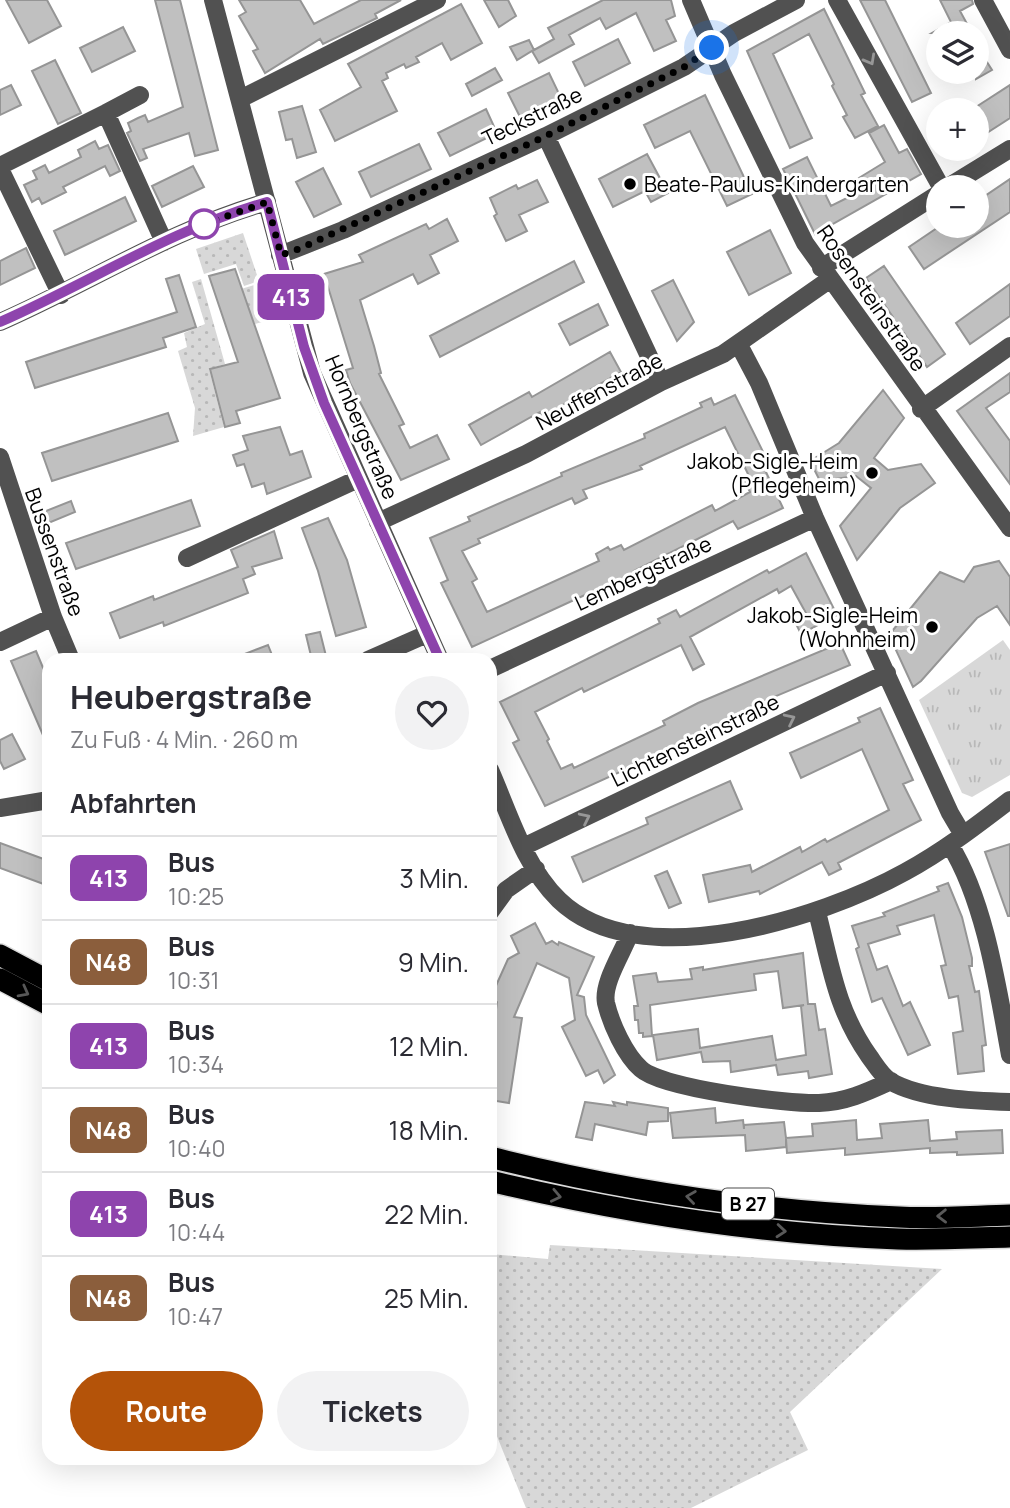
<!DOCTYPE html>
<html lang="de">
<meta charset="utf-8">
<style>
:root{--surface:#fff;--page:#f2f2f3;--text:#2b2b33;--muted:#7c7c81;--line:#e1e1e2;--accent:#b45309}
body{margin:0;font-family:Manrope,sans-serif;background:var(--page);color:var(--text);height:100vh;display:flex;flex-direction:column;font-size:26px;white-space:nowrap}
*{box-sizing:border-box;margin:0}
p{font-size:23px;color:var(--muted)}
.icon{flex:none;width:38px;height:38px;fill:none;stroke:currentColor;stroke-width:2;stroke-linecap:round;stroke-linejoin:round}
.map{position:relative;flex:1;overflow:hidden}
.details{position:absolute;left:42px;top:653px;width:455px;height:812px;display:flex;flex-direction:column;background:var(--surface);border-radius:21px;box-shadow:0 7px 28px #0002}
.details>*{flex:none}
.badge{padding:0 14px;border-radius:10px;font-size:24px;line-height:46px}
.buttons{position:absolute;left:926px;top:21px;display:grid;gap:14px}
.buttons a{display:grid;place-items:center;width:63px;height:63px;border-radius:50%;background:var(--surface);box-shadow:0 7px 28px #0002;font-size:35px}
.you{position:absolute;width:35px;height:35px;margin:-18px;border:5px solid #fff;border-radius:50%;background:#1a73e8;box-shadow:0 0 0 10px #1a73e833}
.map>.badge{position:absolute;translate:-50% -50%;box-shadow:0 0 0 4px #fff}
h2{padding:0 28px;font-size:26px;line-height:63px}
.round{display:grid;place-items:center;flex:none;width:74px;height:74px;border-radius:37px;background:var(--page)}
.summary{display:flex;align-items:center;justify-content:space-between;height:119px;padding:0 28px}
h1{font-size:33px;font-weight:700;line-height:52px}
.cta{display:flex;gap:14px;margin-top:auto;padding:14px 28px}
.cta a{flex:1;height:80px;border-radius:42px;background:var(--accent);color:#fff;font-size:28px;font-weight:700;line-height:80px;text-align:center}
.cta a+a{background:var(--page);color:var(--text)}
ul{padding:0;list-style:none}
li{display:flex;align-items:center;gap:21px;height:84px;padding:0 28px;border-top:2px solid var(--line)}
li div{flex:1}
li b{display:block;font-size:26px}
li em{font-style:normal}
li .badge{min-width:77px;font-weight:700;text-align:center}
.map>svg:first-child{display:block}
</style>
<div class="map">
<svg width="1010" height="1508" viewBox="0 0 1010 1508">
<defs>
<pattern id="grass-dots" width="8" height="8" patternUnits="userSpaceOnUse" patternTransform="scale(1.75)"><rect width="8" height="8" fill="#d8d8d8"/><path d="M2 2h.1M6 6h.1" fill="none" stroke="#b8b8b8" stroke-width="1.8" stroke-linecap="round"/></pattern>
<pattern id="park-tufts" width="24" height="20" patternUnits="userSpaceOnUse" patternTransform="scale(1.75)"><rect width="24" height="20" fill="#d8d8d8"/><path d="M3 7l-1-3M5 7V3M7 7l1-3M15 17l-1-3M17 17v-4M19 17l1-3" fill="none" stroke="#b8b8b8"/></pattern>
</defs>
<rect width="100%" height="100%" fill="#fff"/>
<path fill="url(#grass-dots)" d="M243,233l16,48 -15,5 -8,-22 -32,10 -8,-25z
M201,279l24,85 -16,5 15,58 -31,9 2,-28 -17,-57 9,-4 -3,-14 21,-9 -13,-42z
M258,284l11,36 -14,4 -14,-35z
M550,1245l392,24 -152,143 18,38 -117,58h-165l-36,-89v-165l58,5z"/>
<path fill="url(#park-tufts)" d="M1003,640l7,10v125l-38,22 -10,-4 -43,-93z"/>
<path fill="#c0c0c0" stroke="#959595" stroke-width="2" fill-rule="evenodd" d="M6,0h41l14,26 -32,17z
M155,0h25l38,150 -23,6 -6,-23 -46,16 4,9 -7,3 -13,-28 4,-2 -3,-8 10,-5 7,-3 3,7 35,-15z
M239,0h61l14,24 47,-24h40l-26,14 2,4 -54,26 -3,-5 -55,34 -12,-22 5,-2 -19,-33 7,-4z
M484,0h24l8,16 -17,11z
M603,0h68l4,16 -9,4 10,21 -22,10 -18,-38 -30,16 -6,-11 -13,7 -18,10 5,9 -35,19 -7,-12 -15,9 -7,-13 19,-7 5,10 20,-11 -6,-11z
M860,0h25l46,93 -19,9z
M940,0h32l1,4 -13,7 12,22h-40l19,-11z
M461,4l21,39 -31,17 -9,-17 -26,14 3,5 -13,6 -2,-4 -18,9 2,5 -6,3 15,30 -62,30 -15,-31 41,-23 -13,-23z
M824,9l41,84 -4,2 17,31 -23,12 -12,-21 4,-2 -15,-29 2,-2 -25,-50 -36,20 39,84 -22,10 -43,-97z
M123,27l12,24 -43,21 -12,-24z
M618,39l12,24 -45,23 -12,-24z
M976,45l16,25 -16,9z
M55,60l26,53 -23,11 -26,-53z
M495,68l7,12 -30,16 -6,-12z
M549,73l12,25 -41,19 -12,-24z
M11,85l10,20 -21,10v-25z
M1010,85v33l-34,22v-33z
M705,95l47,99 -25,12 -37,-75 -35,17 -11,-23z
M302,106l14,46 -19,6 -5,-19 -6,1 -7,-28z
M486,109l11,24 -47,23 -12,-23z
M884,125l15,28 8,-4 14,25 -106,60 -32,-65 24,-12 24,49 30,-15 -7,-10 31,-19 -16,-29z
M95,141l4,8 9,-4 12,26 -10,5 -5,-10 -42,21 3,5 -24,12 -3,-6 -7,4 -8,-17 13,-6 -4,-8 12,-6 4,8 32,-16 -3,-7z
M419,144l12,25 -60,28 -12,-25z
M647,154l21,39 -17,9 -6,-11 -32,16 -14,-28z
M193,166l11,21 -42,20 -10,-21z
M323,168l18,36 -27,13 -18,-35z
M1010,179v33l-86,57 -15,-22 31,-21h36v-24z
M537,180l11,22 -29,13 8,16 -21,10 -12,-25 3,-2 -7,-16 26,-13 2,4z
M125,197l11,24 -71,34 -11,-24z
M447,219l11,22 -28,14 9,18 -21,11 -5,-10 -53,26 14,46 7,27 -2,1 25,50 -5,2 11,22 27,-13 12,24 -48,21 -51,-97 -4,-13 7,-2 -29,-94 39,-12 -4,-7 67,-31 3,5z
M770,230l21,43 -42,22 -22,-43z
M26,248l9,20 -35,17v-24z
M574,261l10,21 -144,75 -10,-21z
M884,266l61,88 -18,13 -23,-34 -11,7v-23l-27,-39z
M235,269l45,129 -44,13 4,12 -15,4 -15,-58 28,-7 -29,-86z
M179,275l17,52 -33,11 3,9 -131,41 -9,-26 151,-50 -11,-33z
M673,280l21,42 -17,19 -25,-50z
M1010,284v32l-40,28 -14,-21z
M598,304l10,21 -38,20 -11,-21z
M610,352l11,20 -78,44 -3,-4 -59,33 -12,-20 60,-33 3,5z
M1010,373v19l-24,16 24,33v43l-53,-73z
M883,390l21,28 -30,40 14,12 33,-6 14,19 -35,25 -43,52 -17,-34 31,-38 -15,-12 -36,5 -10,-20 29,-18z
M735,395l36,73 -6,2 18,38 -45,21 -5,-8 -99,50 2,3 -24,12 -1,-3 -139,64 -31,-64 7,-3 -18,-42 40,-17 -2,-4 94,-41 -1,-3 84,-35 -1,-4 58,-27 -2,-4 11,-5 3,7zM725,427l25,51 -6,2 6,12 -35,19 -3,-6 -88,45 -3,-5 -11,5 -2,-3 -12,7 3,7 -112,51 -15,-30 5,-3 -15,-28 18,-8 -2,-4 94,-41 3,6 12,-6 -4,-8 59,-21 -2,-3z
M168,413l10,28 -126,40 -10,-28z
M280,427l10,28 12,-4 9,26 -44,17 -3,-11 -12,4 -8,-23 -7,2 -4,-11 15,-5 -5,-14z
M191,500l9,26 -124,43 -10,-26z
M71,501l4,11 -29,12 -5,-11z
M328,518l19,42 19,67 -30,9 -18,-65 -16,-43z
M274,531l8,27 -30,9 3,7 -12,5 5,14 -84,33 -1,-4 -43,16 -10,-25 43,-17 1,4 84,-33 -7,-17z
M806,553l31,62 -36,19 -6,-12 12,-7 -16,-29 -12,7 -2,-4 -87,48 14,27 -11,6 -12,-25 -97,47 -2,-4 -47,24 14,27 -2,2 14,28 11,-5 2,4 91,-43 -2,-4 35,-18 142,-60 10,22 -100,42 2,6 -56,24 2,4 -10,5 -11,5 -2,-4 -130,59 -32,-63 6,-3 -19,-38 160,-79 -2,-4 18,-9 4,7 87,-47 2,3z
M999,561l11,16v48l-13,-19 -20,12 -56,63 -8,6 -24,-52 51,-63 24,10 10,-15z
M320,632l7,28h-15l-6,-25z
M268,645l6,15h-42v-1z
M36,651l13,31v67l-38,-88z
M880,708l33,72 -10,4 18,36 -83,43 3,6 -12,6 -7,-13 -62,32 -1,-3 -50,11 -6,-27 47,-10 2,7 48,-25 2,5 23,-13 2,3 62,-32 -27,-61 -61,29 -11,-25 70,-31 -2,-4z
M12,734l13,25 -21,10 -4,-8v-21z
M730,781l12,28 -159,73 -11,-25 76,-33 -2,-6z
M0,843l49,18v25l-49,-18z
M1010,844v72h-2l-23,-64z
M667,871l14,32 -12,5 -14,-32z
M948,883l14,34 10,41v8h-3l6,26 4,-1 7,54 -4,1 2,25 -26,3 -5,-41 10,-2 -5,-35 -9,2 -8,-32 5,-1 -12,-50 -37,11 3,8 -32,10 9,26 10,-4 16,40 7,-4 20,43 -22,10 -26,-57 -10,4 -16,-53 3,-2 -7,-21 33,-10 -2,-3 56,-22 -2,-4z
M535,923l11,21 6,-3 6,4 1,-3 35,15 -17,38 7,2 2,18 29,60 -11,8 -6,-13 -12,6 -24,-49 13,-7 -6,-42 -32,-15 -23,54 8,1 -13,85 -19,-3v-77l4,1 3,-22 -7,-3 18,-40 11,-6 -8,-17z
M803,953l5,51h7l4,26 6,-1 7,45 -23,4 -1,-7 -30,4 -2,-10 -45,7 -1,-11 -27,1 -2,-10 -44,8 -4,-25 45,-6 2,19 72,-12 4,24 30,-5 -5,-49 3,-1 -21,3 -5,-37 -24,3 2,16 -106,15 2,31 -9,1v-4h-4l-1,-13h-3l-1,-14h4l-5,-30 23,-3 2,9 34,-3 -2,-10 13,-2v3z
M585,1102l30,4 -2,-4 14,3v-3l41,6v13l-20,1 -2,13 -51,-11 -3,16 -16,-3z
M715,1108l1,15 27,-3 1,9v-4l40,-3 2,16 27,-2 -1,-12 44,-4 1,20 25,-2 -2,-14 48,-4 2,21 27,-2 -1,-7 46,-2 1,23 -46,2v-3l-27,1v-5l-85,7v-7l-58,5 -1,-14v8l-40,4 -1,-16 -72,3 -3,-25z"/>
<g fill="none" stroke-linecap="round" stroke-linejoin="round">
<g stroke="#dbdbdb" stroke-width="24">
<path id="highway" d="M0,955l49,26
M0,979l49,26
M490,1157c133,34 271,54 409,60 36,2 74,-1 111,-2
M490,1181c134,32 270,53 408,58 37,1 75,-1 112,-2"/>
</g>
<path stroke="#515151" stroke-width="18" d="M213,0l99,373 128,287
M691,0l32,75 82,168 205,285
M837,0l104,187
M983,0l27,50
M140,95l-34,18 58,129
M240,99l197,-99
M546,136l115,246
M0,166l106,-53
M0,169l61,126
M948,187l62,-38
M280,255l63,-25 203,-94 138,-69 50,-34 62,-33
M821,268l117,-74
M0,322c89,-39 172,-93 267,-120
M739,345l20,38 56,135 135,295 13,22
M921,409l89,-63
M0,457l53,160 18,43
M378,522l148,-68 135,-72 62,-28 106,-74
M187,558l171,-79
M0,642l53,-25
M368,660l59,-26
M490,669l325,-151
M490,770c19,43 34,96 69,130 80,77 263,18 346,-28 37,-20 71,-46 105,-72
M0,808l49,-8
M950,845c35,56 48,145 60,210
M523,847l364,-174
M490,912l16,-22 30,-21
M817,912c14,54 19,97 52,144 6,8 12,19 21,25 30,18 86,20 120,21
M630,933c-7,19 -28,50 -24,70 5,21 19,52 35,66 22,20 147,35 178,34 27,-1 48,-11 72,-22"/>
<use href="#highway" stroke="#000" stroke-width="21"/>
</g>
<defs><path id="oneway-chevron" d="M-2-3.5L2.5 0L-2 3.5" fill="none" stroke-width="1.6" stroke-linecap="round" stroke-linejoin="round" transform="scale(1.75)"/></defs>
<g stroke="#979797">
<use href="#oneway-chevron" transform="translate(870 60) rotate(61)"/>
<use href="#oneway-chevron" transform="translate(790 719) rotate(-26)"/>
<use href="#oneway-chevron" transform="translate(585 818) rotate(-26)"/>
</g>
<g stroke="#595959">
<use href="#oneway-chevron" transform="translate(24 992) rotate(28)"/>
<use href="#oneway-chevron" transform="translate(556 1196) rotate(12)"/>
<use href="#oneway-chevron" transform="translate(691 1197) rotate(-172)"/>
<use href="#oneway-chevron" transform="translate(942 1216) rotate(179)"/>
<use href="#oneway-chevron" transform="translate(781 1231) rotate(5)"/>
</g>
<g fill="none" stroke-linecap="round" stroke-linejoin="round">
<g stroke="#fff" stroke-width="16">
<path id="line" d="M0,322c89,-39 172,-93 267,-120l37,145 20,56 116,257"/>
</g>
<use href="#line" stroke="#8e44ad" stroke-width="10"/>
<path stroke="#000" stroke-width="7" stroke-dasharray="0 12.6" d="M204,224l63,-22 14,53 18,-6 247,-113 138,-69 28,-19"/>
</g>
<g fill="#000" stroke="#fff" stroke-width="2.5">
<circle cx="630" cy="184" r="7"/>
<circle cx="872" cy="473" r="7"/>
<circle cx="932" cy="627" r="7"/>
</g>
<circle fill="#fff" stroke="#8e44ad" stroke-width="3.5" cx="204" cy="224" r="14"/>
<g text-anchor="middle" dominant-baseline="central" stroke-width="6" stroke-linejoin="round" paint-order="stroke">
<rect fill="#fff" stroke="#4c4c4c" stroke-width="2" x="722" y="1188.5" width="52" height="31" rx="5"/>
<g font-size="19" font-weight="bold" fill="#000">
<text x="748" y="1204">B 27</text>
</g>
<g font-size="21" fill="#000" stroke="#fff">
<text transform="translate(532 116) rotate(-26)">Teckstraße</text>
<text transform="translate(872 298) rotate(55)">Rosensteinstraße</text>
<text transform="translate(599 391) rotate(-28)">Neuffenstraße</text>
<text transform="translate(362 427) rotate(67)">Hornbergstraße</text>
<text transform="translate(55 552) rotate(70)">Bussenstraße</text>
<text transform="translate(643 573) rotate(-25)">Lembergstraße</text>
<text transform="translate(695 740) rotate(-26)">Lichtensteinstraße</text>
</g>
<g font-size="21" fill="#000" stroke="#fff" text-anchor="end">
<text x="644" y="184" text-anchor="start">Beate-Paulus-Kindergarten</text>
<text x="858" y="461">Jakob-Sigle-Heim<tspan x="858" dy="24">(Pflegeheim)</tspan></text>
<text x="918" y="615">Jakob-Sigle-Heim<tspan x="918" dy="24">(Wohnheim)</tspan></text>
</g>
</g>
</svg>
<div class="buttons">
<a><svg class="icon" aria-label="layers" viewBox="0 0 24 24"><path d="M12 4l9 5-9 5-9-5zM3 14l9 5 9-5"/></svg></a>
<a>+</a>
<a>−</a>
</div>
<div class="you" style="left:712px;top:48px"></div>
<b class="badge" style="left:291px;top:297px;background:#8e44ad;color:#fff">413</b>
<section class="details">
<div class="summary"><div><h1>Heubergstraße</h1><p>Zu Fuß · 4 Min. · 260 m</p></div><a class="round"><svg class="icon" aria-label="heart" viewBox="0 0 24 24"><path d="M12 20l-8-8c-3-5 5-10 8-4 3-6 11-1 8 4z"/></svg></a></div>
<h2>Abfahrten</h2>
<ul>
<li><span class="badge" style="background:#8e44ad;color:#fff">413</span><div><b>Bus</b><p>10:25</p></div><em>3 Min.</em></li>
<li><span class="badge" style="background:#8b5e3c;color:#fff">N48</span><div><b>Bus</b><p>10:31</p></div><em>9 Min.</em></li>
<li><span class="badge" style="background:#8e44ad;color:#fff">413</span><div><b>Bus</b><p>10:34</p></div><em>12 Min.</em></li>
<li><span class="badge" style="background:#8b5e3c;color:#fff">N48</span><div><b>Bus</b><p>10:40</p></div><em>18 Min.</em></li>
<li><span class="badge" style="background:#8e44ad;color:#fff">413</span><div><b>Bus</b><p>10:44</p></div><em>22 Min.</em></li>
<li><span class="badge" style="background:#8b5e3c;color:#fff">N48</span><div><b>Bus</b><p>10:47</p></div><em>25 Min.</em></li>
</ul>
<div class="cta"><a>Route</a><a>Tickets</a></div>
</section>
</div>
